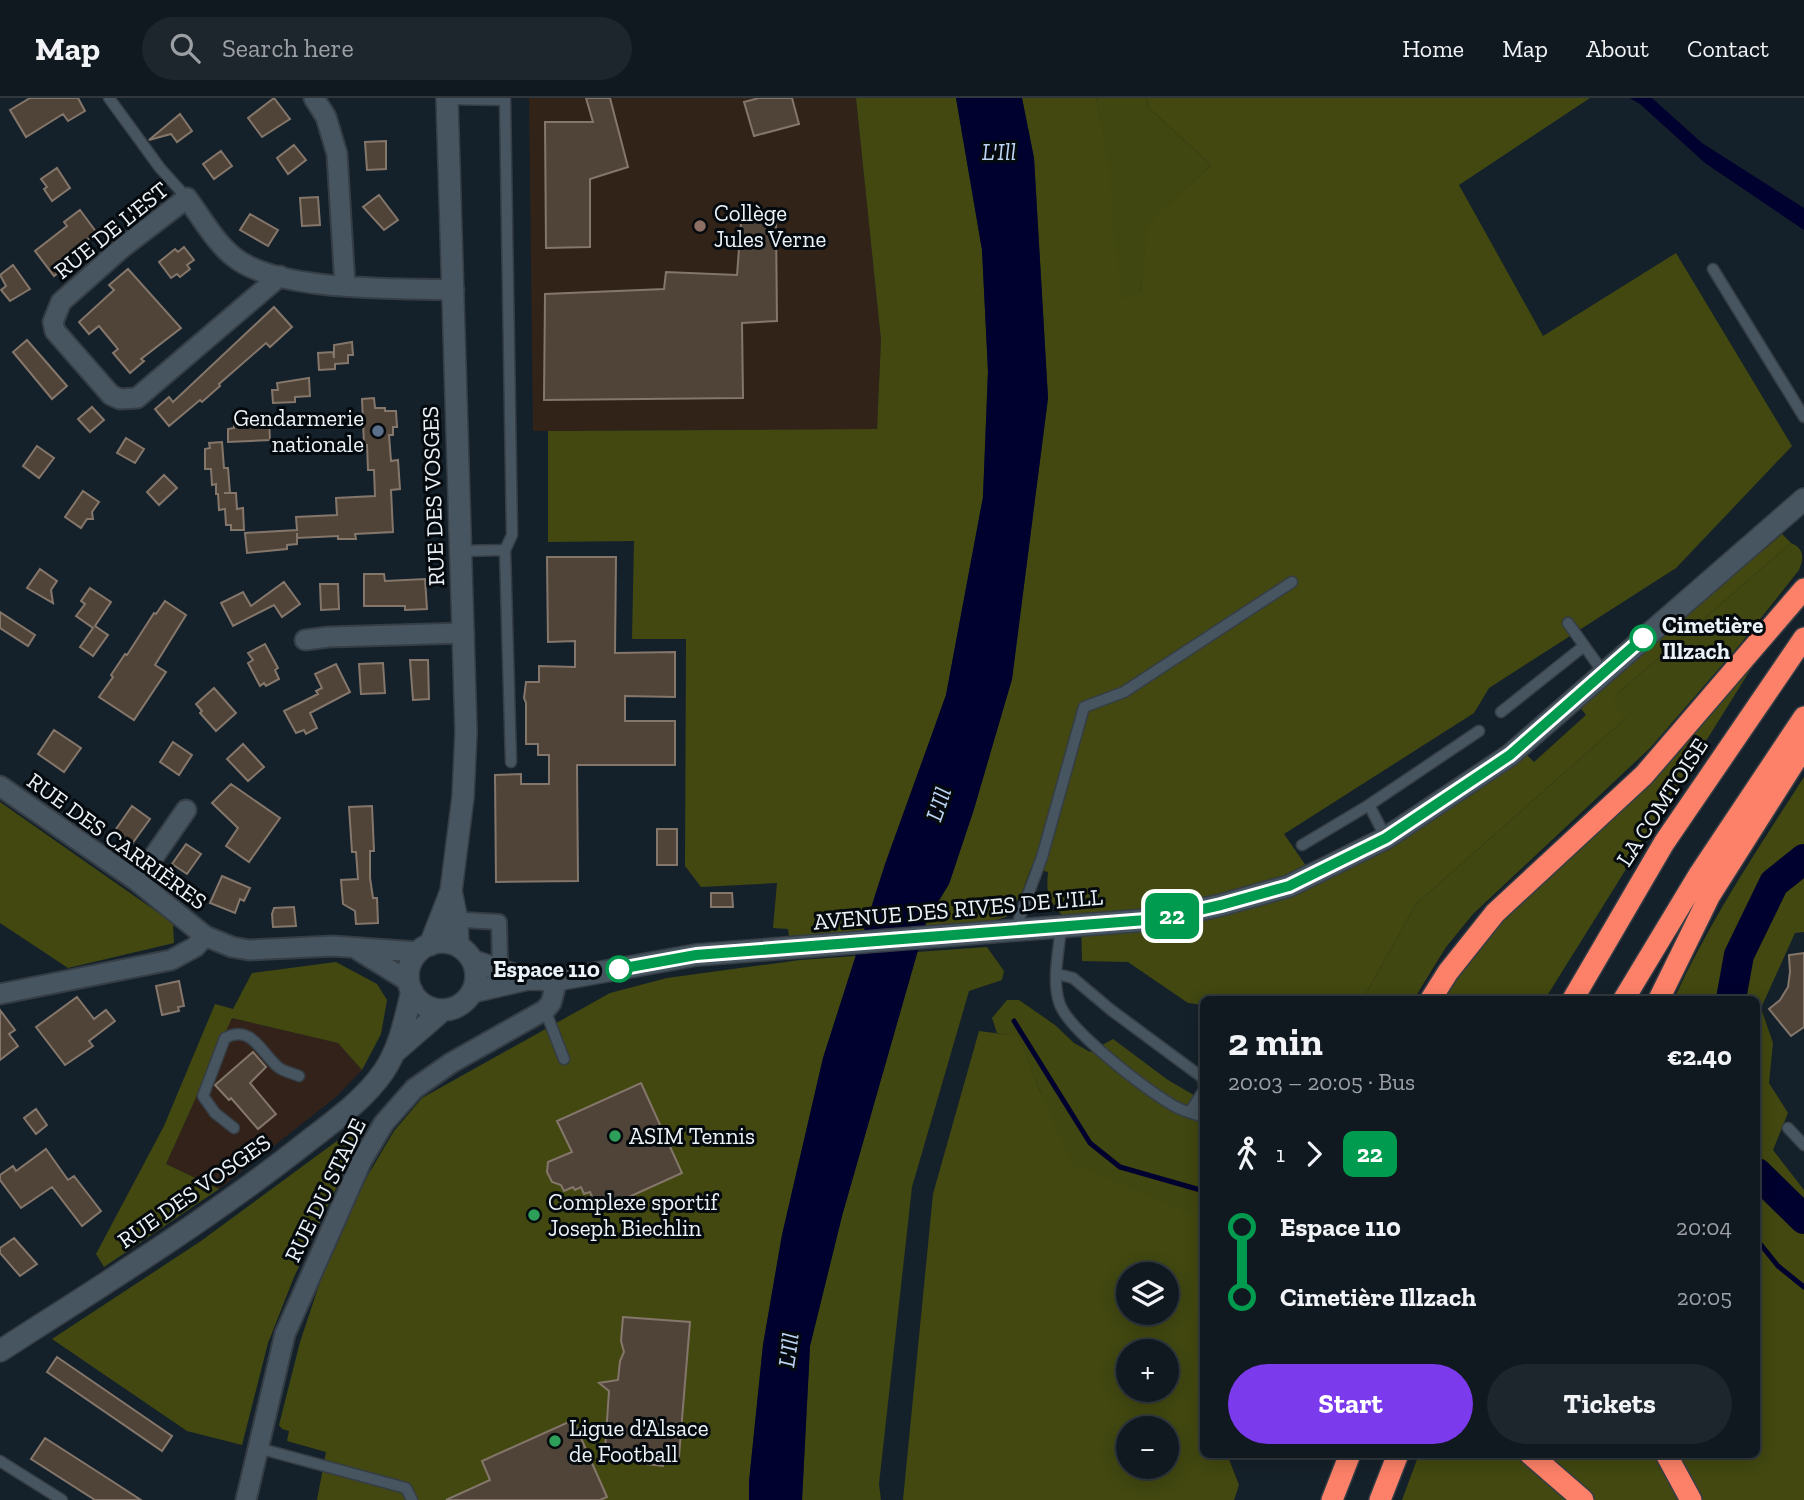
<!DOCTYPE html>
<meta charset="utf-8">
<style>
:root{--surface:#101920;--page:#1e262d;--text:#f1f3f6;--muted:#9ca0a5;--line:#30383e;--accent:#7c3aed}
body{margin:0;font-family:"Zilla Slab",serif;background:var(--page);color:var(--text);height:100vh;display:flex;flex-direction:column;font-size:26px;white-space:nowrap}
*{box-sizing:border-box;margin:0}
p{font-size:23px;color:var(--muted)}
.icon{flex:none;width:38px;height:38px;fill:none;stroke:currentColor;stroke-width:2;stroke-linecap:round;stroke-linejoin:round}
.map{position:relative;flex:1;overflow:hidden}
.side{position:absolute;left:1200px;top:898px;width:560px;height:462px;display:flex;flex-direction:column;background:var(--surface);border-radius:10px;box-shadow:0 4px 18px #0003,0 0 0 2px var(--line)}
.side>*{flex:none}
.badge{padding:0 14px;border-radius:10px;font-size:24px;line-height:46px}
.tools{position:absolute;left:1116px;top:1164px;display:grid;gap:14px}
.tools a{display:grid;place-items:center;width:63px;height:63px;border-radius:50%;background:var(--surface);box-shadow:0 4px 18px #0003,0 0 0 2px var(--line);font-size:35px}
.map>.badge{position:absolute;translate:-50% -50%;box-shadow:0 0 0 4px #fff}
.legs{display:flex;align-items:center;gap:10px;height:77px;padding:0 28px;font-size:23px}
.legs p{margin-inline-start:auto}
.head{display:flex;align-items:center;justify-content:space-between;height:119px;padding:0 28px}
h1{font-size:38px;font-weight:700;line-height:52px}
.button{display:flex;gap:14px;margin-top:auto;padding:14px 28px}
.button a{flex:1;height:80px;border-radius:42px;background:var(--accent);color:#fff;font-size:28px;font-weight:700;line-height:80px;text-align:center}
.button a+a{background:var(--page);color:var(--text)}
ul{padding:0 28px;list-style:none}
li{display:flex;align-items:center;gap:24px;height:70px;font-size:26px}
li i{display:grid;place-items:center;width:10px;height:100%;margin:0 9px;background:currentColor}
li i::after{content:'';width:18px;height:18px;margin:-9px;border:5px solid;border-radius:50%;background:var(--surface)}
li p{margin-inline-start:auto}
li:first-child i{background:linear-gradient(#0000 50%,currentColor 0)}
li:last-child i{background:linear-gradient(currentColor 50%,#0000 0)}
header{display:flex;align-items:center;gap:42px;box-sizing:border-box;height:98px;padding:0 35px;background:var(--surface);border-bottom:2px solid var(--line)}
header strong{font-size:33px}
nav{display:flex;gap:38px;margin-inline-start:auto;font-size:24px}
.search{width:490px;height:63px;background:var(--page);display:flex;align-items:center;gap:18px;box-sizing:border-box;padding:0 24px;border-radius:38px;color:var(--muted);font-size:26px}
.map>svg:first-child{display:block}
</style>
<header>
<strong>Map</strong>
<div class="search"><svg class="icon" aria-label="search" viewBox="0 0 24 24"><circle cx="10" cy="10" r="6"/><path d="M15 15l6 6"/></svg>Search here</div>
<nav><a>Home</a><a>Map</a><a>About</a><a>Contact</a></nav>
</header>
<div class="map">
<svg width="1804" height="1402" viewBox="0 0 1804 1402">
<rect width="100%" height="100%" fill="#15212a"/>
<path fill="#332219" d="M232,920l106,25 24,27 -26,27 -117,92 -53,-25z"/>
<path fill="#322318" d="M529,0h327l25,242 -4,89 -344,2z"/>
<path fill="#424810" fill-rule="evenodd" d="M856,0h100l26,152 6,121 -5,126 -37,198 -82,236 -75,5 -1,-7 -15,-1 4,-45 -76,4 -16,-21 1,-227h-54l2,-98 -86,1v-111l329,-2 4,-89z
M1022,0h74l44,196 7,-70 64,-59 -63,-58 -1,-9h443l-131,87 84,151 133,-83 116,193 -116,122 -187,120 -15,25 -190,121 34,49 69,-35 86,-54 51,-42 10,10 52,-47 -7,-9 203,-172 9,9 -174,151 8,25 -209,185 -53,95h-159v6l-16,-2 -60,-41 -46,-1 -1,-45h-18c-15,-16 -17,-22 -15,-44l-17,-4 -10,27 -15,22 -20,6 -62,4 25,-43 25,-75 38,-130 36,-281 -14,-240z
M1764,550l-219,351h-102l14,-24 29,-37z
M1804,679v155l-9,1 -34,75 12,35 -4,40 19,30 -15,37 31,40v310h-402l17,-46h338v-455h-83c36,-79 83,-149 130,-222z
M0,704l173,121 1,20 -106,25 -68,-45z
M856,858l-33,102 -41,177 -19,110 -14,137v18h-432l9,-48 -39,-11 2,-10 -7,-2 -3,-4 21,-83 29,-87 39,-80 26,-44 28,-33 188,-105 57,-15 133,-18z
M336,864l41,22 10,16 -6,34 -19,36 -24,-27 -106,-25 -66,146 53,25 -115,78 -8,-13 68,-128 51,-122 18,5 19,-36z
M979,933l40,5 22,58 144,116 19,1v243h23l12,31 -5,15h-331l30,-306zM1129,1176h38v38h-38zM1129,1253h38v39h-38zM1129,1330h38v38h-38z
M360,1026l3,8 -69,145 -26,66 -26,102 -55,-14 -135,-92 149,-98z"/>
<path fill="#414710" d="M1096,0h51l1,9 63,58 -63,59 -8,70 -19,4 -14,-147z
M1791,445c13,5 13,15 8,27l-57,72 -92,106 -177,166 -27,33 -32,52h-51l53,-95 209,-185 -10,-10 -2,-9 4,-6z
M987,849l17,24 -2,9 -33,11 -57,196 -33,297 2,16h-79l8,-154 32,-130 75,-264z
M1007,902h12l36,25 19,18 16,9 23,-13 55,41 36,21v110h-19l-113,-48 -31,-69 -22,-57 -22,-4 -5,-15z"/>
<path fill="#00012e" d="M956,0h66l12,60 14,240 -36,281 -38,130 -25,75 -22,35 -85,297 -32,130 -8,154h-53v-18l14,-137 19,-110 41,-177 62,-194 61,-169 37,-198 5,-126 -6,-121z
M1630,0h22l50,45 102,65v22l-99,-67 -65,-59z"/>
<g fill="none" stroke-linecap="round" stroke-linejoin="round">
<path stroke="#00012e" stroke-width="5" d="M1014,923l76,122 30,24 84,24
M1757,1142l21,26 26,21"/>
<path stroke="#00012e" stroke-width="30" d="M1731,901l8,-44 35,-72 30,-24
M1757,1075l47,46"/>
</g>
<path fill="#504439" stroke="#84766a" stroke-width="2" d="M30,0h48l7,13 -17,10 -5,-7 -37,23 -16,-27z
M274,0l16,21 -28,18 -14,-19z
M586,0h24l18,69 -38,12v68l-44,1 -1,-126h48z
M759,0h33l7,26 -45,12 -10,-34z
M180,16l12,17 -15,11 -6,-8 -22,6z
M386,43v28l-19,1 -2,-28z
M294,47l12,15 -18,14 -11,-16z
M221,53l11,15 -18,13 -11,-15z
M57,70l13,20 -18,13 -8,-12 3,-2 -6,-8z
M379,97l19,25 -14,10 -21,-23z
M318,99l2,28 -18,1 -2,-28z
M80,112l17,23 -34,24 6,7 -15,12 -19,-25 32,-25 -3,-4z
M250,116l28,16 -10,16 -28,-16z
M776,124l1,99 -35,2 1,75 -199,2 1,-106 119,-5 2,-17 71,3 4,-52z
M184,149l10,13 -7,5 3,4 -10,8 -3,-3 -6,4 -12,-16 16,-13 3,3z
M13,167l17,24 -20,12 -9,-11 5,-4 -6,-11z
M128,171l53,59 -40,31 3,2 -14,12 -17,-20 5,-4 -19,-23 -10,8 -10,-12 35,-32 -5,-5z
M274,209l18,20 -22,20 -4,-4 -47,41 1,2 -18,16 -2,-2 -31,26 -14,-17 14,-12 4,5z
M27,242l40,46 -15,13 -39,-47z
M352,244l1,13h-5v8l-13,1v5l-16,1 -1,-17 15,-1 1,6v-13z
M309,280l1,18 -15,1v5l-22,1 -1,-13h6l-1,-7z
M374,300l1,10h10v3h11l1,16h-4v8h-4l2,26 7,-1 2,29 -9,1 2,42 -38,2 1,5h-18v-3l-41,2v-5v11l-10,1v4l-40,4 -2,-20 52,-3 -1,-13 41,-2 -1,-17 39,-2 -1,-26h-6l-1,-25h-3l-2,-46z
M92,309l12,13 -14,12 -12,-13z
M269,321l1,21 -42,2v-13l6,-1v-4z
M126,340l18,11 -9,14 -18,-10z
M222,344l2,26h4l2,25h-6h12l1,16 6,-1 1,22h-13v-5h-5l-1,-16 -6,1 -1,-16h-2v-10l-4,1 -1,-16h-6v-20l5,-1 -1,-5z
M37,348l17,12 -15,20 -16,-12z
M164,377l13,13 -18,17 -12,-13z
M83,393l16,11 -7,10 1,7h-6l-6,9 -16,-11z
M547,459h69l-1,96 60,-1v45l-50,-1v25h50v44h-98l1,116 -82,1 -1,-107 26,-1v10h28v-29h-11v-11h-12v-41l-2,-5 2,-16h13v-16l36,1v-26l-27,1z
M40,471l17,12 -6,9 2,13 -26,-15z
M364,476h20l1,7 40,-2 2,30 -22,1v-4h-41z
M284,484l16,22 -18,13 -8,-12 -41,21 -12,-23 22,-11 8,14z
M320,486h18l1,25 -18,1z
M90,490l21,14 -16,24 13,9 -15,21 -13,-9 13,-19 -17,-12 9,-12 -4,-3z
M165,503l21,14 -31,50 11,7 -32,48 -35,-23 14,-20 -2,-2 14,-21 2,1 27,-42 2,1z
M0,514l35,23 -7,11 -28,-18z
M265,546l13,24 -3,2 4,9 -13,7 -2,-3 -4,3 -12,-23 5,-3 -5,-7z
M410,562h18l1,39 -16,1z
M383,565l2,30 -24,1 -2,-30z
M336,566l14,28 -40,21 7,15 -11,6 -2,-4 -8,3 -12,-22 34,-17 -2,-3 6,-3 -7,-14z
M214,590l22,25 -20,18 -16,-18 2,-2 -6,-7z
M54,632l27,18 -17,24 -26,-18z
M173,644l19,13 -13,20 -19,-13z
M243,646l21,23 -16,14 -21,-22z
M231,686l49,34 -31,44 -23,-16 12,-18 -26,-25z
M132,708l18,13 -18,25 -18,-12z
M372,708l2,45h-4v27l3,20h4l1,25 -22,1 -1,-13 -12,-7 -2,-24 17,-1 -2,-27h-4l-3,-45z
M657,731h20v36h-20z
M186,746l15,10 -14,20 -15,-10z
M222,778l28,12 -6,13 -4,-2 -5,14 -25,-10z
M711,795h21l1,14h-22z
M294,809l2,19 -23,1 -1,-13 2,-6z
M1804,855v74l-13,9 -22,-27 11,-9 8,-13 2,-15 -1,-17z
M179,883l5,25 -6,1 1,4 -17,4 -6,-29z
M77,899l17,22 12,-9 9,11 -26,20 4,5 -28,19 -29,-38z
M0,912l15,20 -6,4 9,12 -18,14z
M253,954l13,15 -16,16 26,31 -18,15 -27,-31 -2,2 -14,-15z
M641,985l41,90 -84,38 -8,-19 -6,2 -3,-7 -6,3 -2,-3 -9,4 -3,-6 -9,-3 -5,-10 1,-10 24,-10 -15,-31z
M36,1011l11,16 -11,9 -12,-16z
M46,1051l22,31 6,-4 27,35 -19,15 -30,-39 -31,21 -21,-28v-5l13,-9 3,5z
M14,1140l23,26 -17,12 -20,-23v-5z
M623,1219l67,5 -11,134 -15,-2 -1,12 -26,-3 1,-10 -33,-3 4,-59 -10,-8 19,-3 2,-19 4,-9 -3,-11z
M57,1259l115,79 -10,15 -115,-79z
M573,1322l34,77 -7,3h-154l44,-20 -8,-19z
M45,1340l70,45 26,17h-46l-64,-41z"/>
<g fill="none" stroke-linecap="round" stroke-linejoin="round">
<g stroke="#353d45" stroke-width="13">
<path id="service" d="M109,0l51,70 27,30
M447,1l58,1 7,435 -7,15 -44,1
M1713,171l91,148
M505,452l6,212
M1568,525l35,49
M1501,614l83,-66
M1369,707l17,33
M1302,747l67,-40 110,-74
M1061,829c-2,23 -9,53 -2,75 8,28 88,88 115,104 9,5 20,8 30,11
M1015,832l27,-73 42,-150 40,-15 168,-110
M1057,876l16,4 38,32 92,68 1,8
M545,912l19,49
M1190,1014l14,-22
M234,1030l-19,-15 -12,-17 22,-58c27,-14 36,15 53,29 6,5 15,6 21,9
M1788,1030l16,17
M258,1350l148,40 6,12
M0,1363l62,39"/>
</g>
<g stroke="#353d45" stroke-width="18">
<path id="pedestrian" d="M464,822l35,2 1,41"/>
</g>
<g stroke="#353d45" stroke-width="23">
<path id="minor" d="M314,0l12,19 11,37 8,132
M280,178l-143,122 -17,1 -9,-4 -56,-64 -2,-9 8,-20 62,-55 64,-49c15,20 30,48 51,62 46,32 159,28 216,30
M305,542l23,-3 136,-4
M0,688l137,95 68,55
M137,783l49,-71
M358,852l50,31
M0,896l171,-34 24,-13 10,-11 27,11 17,3 84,-4 85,6
M246,1402l39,-166 77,-174 22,-37 30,-34 37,-26 94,-53 6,-7 6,-23"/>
</g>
<g stroke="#353d45" stroke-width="24">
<path id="tertiary" d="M473,863l55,18
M472,894l56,-13 29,1 139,-25 463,-36 62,-14 68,-19 97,-48 124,-83 294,-256"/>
</g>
<g stroke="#353d45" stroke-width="24">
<path id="secondary" d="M451,793l6,29 1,26
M408 878a34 34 0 1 1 68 0a34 34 0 1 1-68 0Z
M430,847l21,-54 12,-94 3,-65 -19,-634
M397,952l46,-40
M0,1253c101,-65 203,-128 298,-202 30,-24 64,-46 86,-78 16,-24 21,-52 28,-80"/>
</g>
<g stroke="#353d45" stroke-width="24">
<path id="motorway" d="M1431,901l17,-27 47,-59 149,-138 160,-186
M1573,901l91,-156 140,-205
M1624,901l76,-126 104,-156
M1659,901l51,-104 94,-148
M1530,1356l53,46
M1666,1356l25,46
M1332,1402l18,-46
M1380,1402l18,-46"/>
</g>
<use href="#service" stroke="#475560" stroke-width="10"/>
<use href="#pedestrian" stroke="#475560" stroke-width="14"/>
<use href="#minor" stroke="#475560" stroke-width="19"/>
<use href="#tertiary" stroke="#475560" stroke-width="21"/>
<use href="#secondary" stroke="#475560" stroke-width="21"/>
<use href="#motorway" stroke="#fd8168" stroke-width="21"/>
</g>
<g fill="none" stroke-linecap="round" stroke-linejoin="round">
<g stroke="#fff" stroke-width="16">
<path id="line-1" d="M619,871l77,-14 463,-36 62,-14 68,-19 97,-48 124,-83 133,-117"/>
</g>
<use href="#line-1" stroke="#009b4e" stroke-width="10"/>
</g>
<circle fill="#8d6e63" stroke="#050a0e" stroke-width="2.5" cx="700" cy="128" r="7"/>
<circle fill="#5c6f8a" stroke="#050a0e" stroke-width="2.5" cx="378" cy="333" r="7"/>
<g fill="#fff" stroke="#009b4e" stroke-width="3.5">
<circle cx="1643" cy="540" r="12"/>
<circle cx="619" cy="871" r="12"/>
</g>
<g fill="#2e9e5b" stroke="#050a0e" stroke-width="2.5">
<circle cx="615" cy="1038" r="7"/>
<circle cx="534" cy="1117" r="7"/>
<circle cx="555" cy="1343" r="7"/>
</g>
<g text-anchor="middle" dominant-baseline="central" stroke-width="6" stroke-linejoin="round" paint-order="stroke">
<g font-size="23" fill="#ebf3f9" stroke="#050a0e" text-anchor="start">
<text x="714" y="115">Collège<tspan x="714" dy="26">Jules Verne</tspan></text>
<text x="364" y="320" text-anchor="end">Gendarmerie<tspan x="364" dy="26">nationale</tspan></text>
<text x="629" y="1038">ASIM Tennis</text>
<text x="548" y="1104">Complexe sportif<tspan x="548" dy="26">Joseph Biechlin</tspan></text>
<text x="569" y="1330">Ligue d'Alsace<tspan x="569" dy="26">de Football</tspan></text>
</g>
<g font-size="23" fill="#ebf3f9" stroke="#050a0e">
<text transform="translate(111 132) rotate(-39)">RUE DE L'EST</text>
<text transform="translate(433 398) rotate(-92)">RUE DES VOSGES</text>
<text transform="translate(1662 704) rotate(-57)">LA COMTOISE</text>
<text transform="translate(117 743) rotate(36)">RUE DES CARRIÈRES</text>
<text transform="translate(958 811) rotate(-5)">AVENUE DES RIVES DE L'ILL</text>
<text transform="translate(325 1092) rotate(-64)">RUE DU STADE</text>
<text transform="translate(194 1093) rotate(-35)">RUE DES VOSGES</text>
</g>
<g font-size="23" font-weight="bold" fill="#ebf3f9" stroke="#050a0e" text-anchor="start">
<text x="1662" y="527">Cimetière<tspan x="1662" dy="26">Illzach</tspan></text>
<text x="600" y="871" text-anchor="end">Espace 110</text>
</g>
<g font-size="24" font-style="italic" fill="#bed4f4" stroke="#050a0e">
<text x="999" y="53">L'Ill</text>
<text transform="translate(938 706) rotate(-71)">L'Ill</text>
<text transform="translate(788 1252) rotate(-82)">L'Ill</text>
</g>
</g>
</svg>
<div class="tools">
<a><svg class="icon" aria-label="layers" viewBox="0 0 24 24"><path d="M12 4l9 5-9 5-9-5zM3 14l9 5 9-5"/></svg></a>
<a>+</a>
<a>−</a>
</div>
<b class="badge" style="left:1172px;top:818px;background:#009b4e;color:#fff">22</b>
<section class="side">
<div class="head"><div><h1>2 min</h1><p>20:03 – 20:05 · Bus</p></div><b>€2.40</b></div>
<div class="legs"><svg class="icon" aria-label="walk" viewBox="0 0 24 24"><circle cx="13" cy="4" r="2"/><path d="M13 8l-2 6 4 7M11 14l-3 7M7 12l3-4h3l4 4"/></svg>1<svg class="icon" aria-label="forward" viewBox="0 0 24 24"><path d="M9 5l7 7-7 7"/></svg><b class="badge" style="background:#009b4e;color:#fff">22</b></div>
<ul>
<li><i style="color:#009b4e"></i><b>Espace 110</b><p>20:04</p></li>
<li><i style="color:#009b4e"></i><b>Cimetière Illzach</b><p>20:05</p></li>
</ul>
<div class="button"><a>Start</a><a>Tickets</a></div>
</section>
</div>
